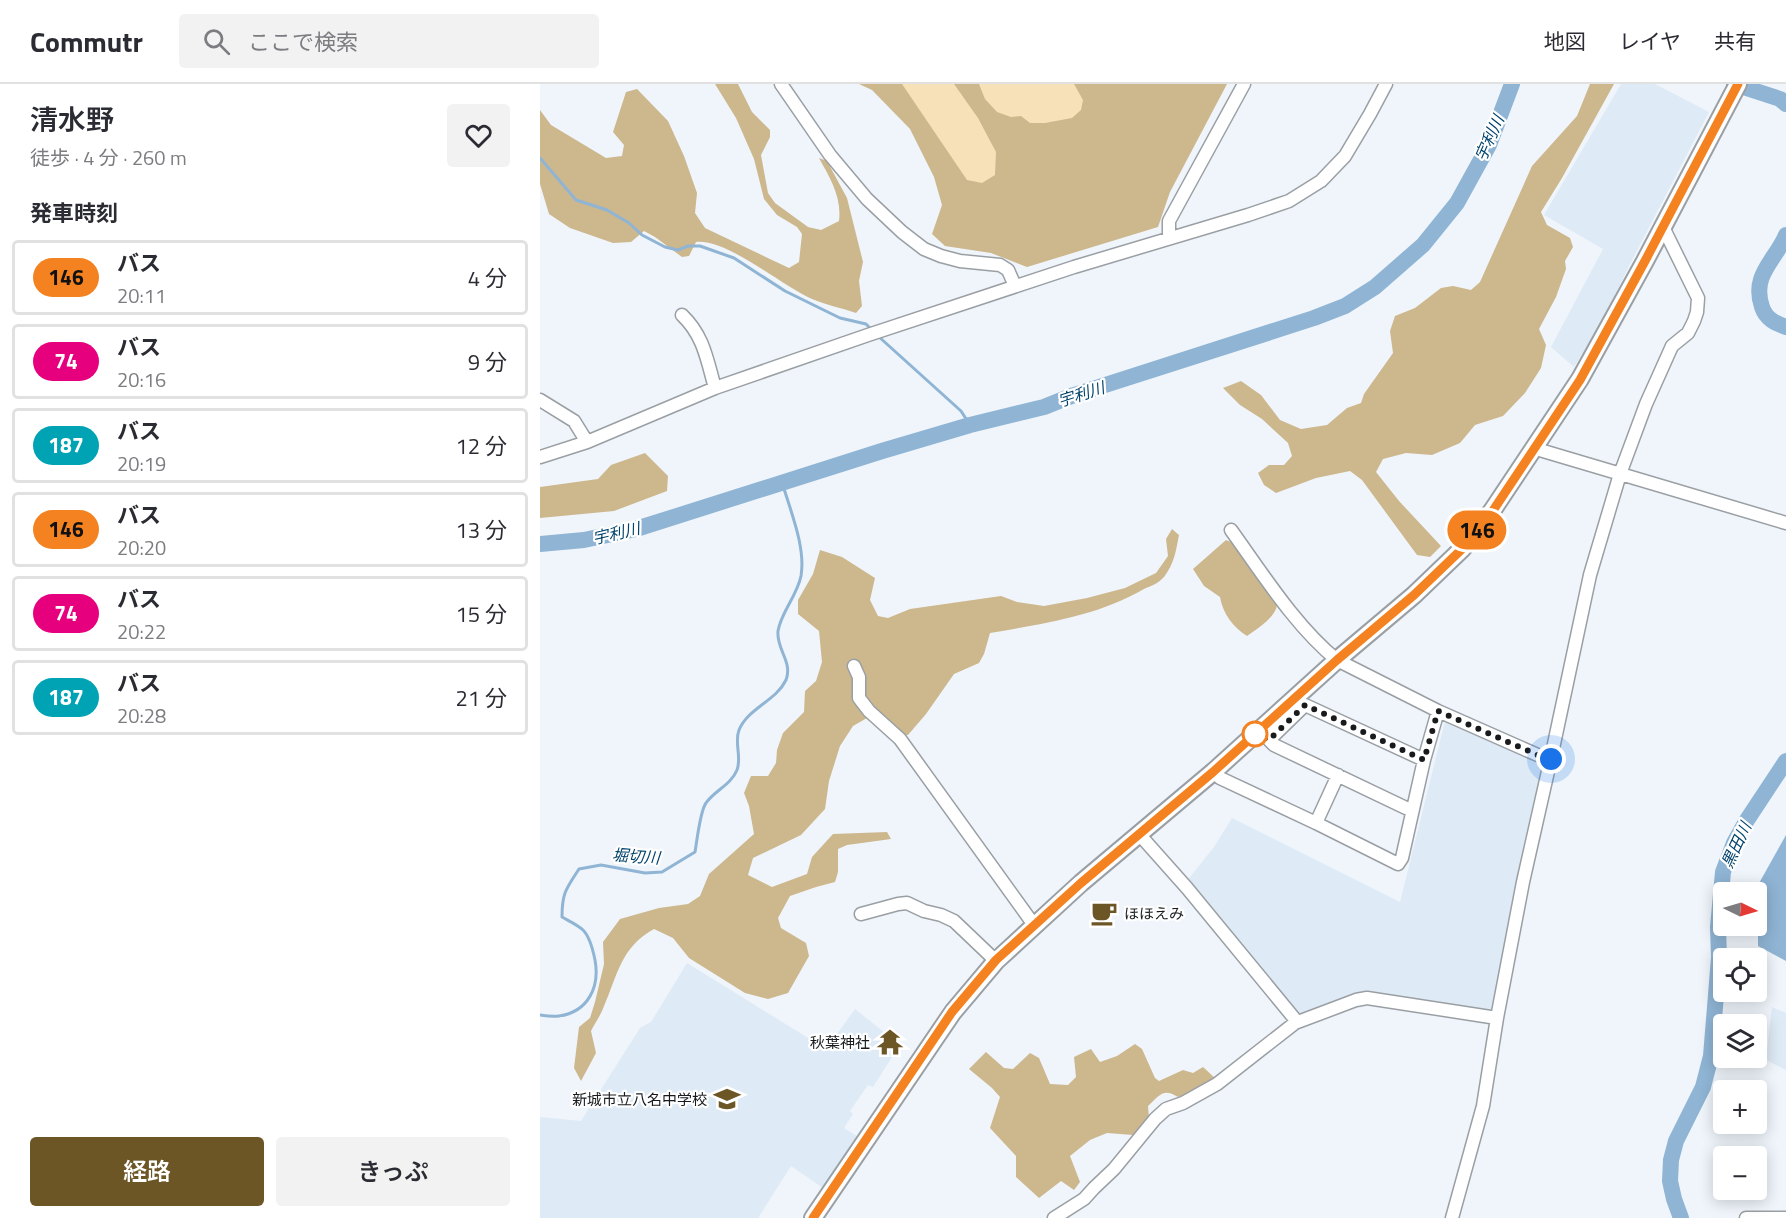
<!DOCTYPE html>
<html lang="ja">
<meta charset="utf-8">
<style>
:root{--surface:#fff;--page:#f2f2f3;--text:#2b2b33;--muted:#7c7c81;--line:#e1e1e2;--accent:#6d5626}
body{margin:0;font-family:"Titillium Web","Noto Sans JP",sans-serif;background:var(--page);color:var(--text);height:100vh;display:flex;flex-direction:column;font-size:22px;white-space:nowrap}
*{box-sizing:border-box;margin:0}
p{font-size:20px;color:var(--muted)}
.icon{flex:none;width:33px;height:33px;fill:none;stroke:currentColor;stroke-width:2;stroke-linecap:round;stroke-linejoin:round}
.map{position:relative;flex:1;overflow:hidden}
.drawer{display:flex;flex-direction:column;background:var(--surface);width:540px}
.drawer>*{flex:none}
.badge{padding:0 12px;border-radius:20px;font-size:21px;line-height:39px}
.needle{width:39px;rotate:95deg}
.controls{position:absolute;left:1173px;top:798px;display:grid;gap:12px}
.controls a{display:grid;place-items:center;width:54px;height:54px;border-radius:6px;background:var(--surface);box-shadow:0 3px 15px #0003;font-size:30px}
.you{position:absolute;width:30px;height:30px;margin:-15px;border:4px solid #fff;border-radius:50%;background:#1a73e8;box-shadow:0 0 0 9px #1a73e833}
.map>.badge{position:absolute;translate:-50% -50%;box-shadow:0 0 0 3px #fff}
h2{padding:0 30px;font-size:22px;line-height:54px}
.round{display:grid;place-items:center;flex:none;width:63px;height:63px;border-radius:6px;background:var(--page)}
.summary{display:flex;align-items:center;justify-content:space-between;height:102px;padding:0 30px}
h1{font-size:28px;font-weight:600;line-height:45px}
.action{display:flex;gap:12px;margin-top:auto;padding:12px 30px}
.action a{flex:1;height:69px;border-radius:6px;background:var(--accent);color:#fff;font-size:24px;font-weight:600;line-height:69px;text-align:center}
.action a+a{background:var(--page);color:var(--text)}
ul{padding:0;list-style:none}
li{display:flex;align-items:center;gap:18px;height:75px;margin:0 12px 9px;padding:0 18px;border:3px solid var(--line);border-radius:6px}
li div{flex:1}
li b{display:block;font-size:22px}
li em{font-style:normal}
li .badge{min-width:66px;font-weight:700;text-align:center}
header{display:flex;align-items:center;gap:36px;box-sizing:border-box;height:84px;padding:0 30px;background:var(--surface);border-bottom:2px solid var(--line)}
header strong{font-size:28px}
nav{display:flex;gap:33px;margin-inline-start:auto;font-size:21px}
.search{width:420px;height:54px;background:var(--page);display:flex;align-items:center;gap:15px;box-sizing:border-box;padding:0 21px;border-radius:6px;color:var(--muted);font-size:22px}
main{display:flex;flex:1;min-height:0}
.map>svg:first-child{display:block}
</style>
<header>
<strong>Commutr</strong>
<div class="search"><svg class="icon" aria-label="search" viewBox="0 0 24 24"><circle cx="10" cy="10" r="6"/><path d="M15 15l6 6"/></svg>ここで検索</div>
<nav><a>地図</a><a>レイヤ</a><a>共有</a></nav>
</header>
<main>
<section class="drawer">
<div class="summary"><div><h1>清水野</h1><p>徒歩 · 4 分 · 260 m</p></div><a class="round"><svg class="icon" aria-label="heart" viewBox="0 0 24 24"><path d="M12 20l-8-8c-3-5 5-10 8-4 3-6 11-1 8 4z"/></svg></a></div>
<h2>発車時刻</h2>
<ul>
<li><span class="badge" style="background:#f58220;color:#111">146</span><div><b>バス</b><p>20:11</p></div><em>4 分</em></li>
<li><span class="badge" style="background:#e6007e;color:#fff">74</span><div><b>バス</b><p>20:16</p></div><em>9 分</em></li>
<li><span class="badge" style="background:#00a3b4;color:#fff">187</span><div><b>バス</b><p>20:19</p></div><em>12 分</em></li>
<li><span class="badge" style="background:#f58220;color:#111">146</span><div><b>バス</b><p>20:20</p></div><em>13 分</em></li>
<li><span class="badge" style="background:#e6007e;color:#fff">74</span><div><b>バス</b><p>20:22</p></div><em>15 分</em></li>
<li><span class="badge" style="background:#00a3b4;color:#fff">187</span><div><b>バス</b><p>20:28</p></div><em>21 分</em></li>
</ul>
<div class="action"><a>経路</a><a>きっぷ</a></div>
</section>
<div class="map">
<svg width="1246" height="1134" viewBox="0 0 1246 1134">
<rect width="100%" height="100%" fill="#eff5fb"/>
<path fill="#deeaf5" d="M1081,0h34l54,28 -79,152 -28,58 -28,45 -23,-20 52,-98 -59,-34z
M905,637l103,41 -54,247 -6,1 -122,-18 -66,24 -6,-2 -108,-132 28,-35 18,-29 168,84z
M147,879l139,86 29,-40 35,28 4,17 -21,33 -5,-2 -18,26 3,3 -9,14 13,8 -34,52 -32,-22 -33,52h-218v-101l41,4 59,-93 11,-6z
M1232,923l14,6v57l-20,-10z"/>
<path fill="#f7e1b8" d="M346,0h203l-10,42 -103,66z"/>
<path fill="#cdb78d" d="M175,0h23l14,28 18,18v7l-9,18 7,38 7,10 33,24 13,3 18,-9c3,-24 -9,-43 -20,-63l8,3 20,37 16,64 -4,19 3,25 -6,7c-14,-5 -30,-8 -44,-14 -30,-13 -84,-60 -116,-57l-7,14 -7,1 -27,-20 -11,-6 -13,11 -18,1 -43,-15 -21,-14 -9,-30v-74l11,15 55,33 16,-2 2,-11 -11,-13 13,-40 11,-3 31,32 16,35 13,37 -2,20 10,15 84,40 10,-6 3,-28 -5,-7 -20,-12 -13,-16 -10,-40 -18,-41z
M319,0h43l65,96 15,3 13,-8 1,-23 -18,-34 -24,-34h25l6,15 12,13 14,5 10,-1 9,7h15l27,-5 9,-8 2,-10 -9,-16h153l-57,108 -12,35 -131,40 -36,-14 -46,-7 -13,-12 10,-29 -8,-28 -24,-48 -38,-39z
M1050,0h24l-52,94 -21,34 6,13 23,13 3,9 -8,14 1,8 -10,28 -17,32 7,16 -5,23 -16,25 -22,23 -28,9 -15,18 -28,12 -26,-2 -23,6 -7,13 23,29 42,45 -11,11 -13,-2 -55,-75 -12,-9 -34,7 -40,15 -12,-8 -6,-12 11,-8h15l8,-9 -4,-13 -26,-24 -22,-14 -17,-17 18,-7 20,14 19,25 21,9 26,-4 20,-17 14,-5 3,-9 29,-41 -3,-22 5,-15 20,-8 26,-20 12,-2 18,4 9,-8 52,-116 45,-50z
M105,369l23,23 -1,15 -53,20 -74,7v-31l58,-8 13,-14z
M632,445l7,6c-3,16 -5,29 -15,42 -5,6 -13,9 -20,12 -46,27 -102,35 -154,44l-6,21 -5,9 -25,11 -28,40 -18,21 -18,-1 -23,-16 -14,8 -13,20 -11,35 -4,28 -24,26 -48,23 -5,17 24,12 35,-13 5,-17 21,-23 54,-2 4,7 -44,6 -9,4v23l-3,10 -19,5 -26,9 -12,22 3,10 25,15 3,13 -21,37 -20,6 -23,-6 -56,-35 -16,-20 -19,-9c-33,18 -36,45 -50,77 -3,9 -9,17 -13,25l5,22 -15,28 -7,-13 5,-41 11,-9 5,-16 9,-38 -1,-22 17,-23 39,-11 29,-4 12,-8 9,-22 45,-40 -5,-28 -5,-13 7,-17h17l8,-13 1,-13 6,-17 21,-21 1,-21 11,-10 6,-19 -3,-31 -21,-17v-14l15,-26 7,-24 22,7 33,21 -5,22 8,16 10,2 22,-9 91,-13 16,6 27,4 43,-8 38,-10 31,-15 12,-17 -2,-17z
M686,456l10,4 41,61c-2,13 -20,24 -30,31 -14,-9 -24,-22 -27,-39l-16,-11 -11,-17z
M595,960l7,5 13,29 4,3 24,-11 10,3 10,-6 13,12 -18,12 -20,6c-15,-10 -19,-1 -30,9l1,12 -16,17 -26,-2 -17,7 -20,16 10,26 -6,8 -13,-9 -22,17 -23,-21v-21l-26,-28 10,-31 -8,-9 -23,-19 17,-17 18,16 9,1 17,-16 9,5 11,26 18,1 8,-8 -2,-20 17,-8 9,13 17,-6z"/>
<path fill="#8fb4d4" d="M1246,751v126l-28,-15v-61z"/>
<g fill="none" stroke-linecap="round" stroke-linejoin="round">
<path stroke="#8fb4d4" stroke-width="3" d="M0,74l36,42 31,10 22,13 13,12 23,12 13,3 10,-4h12l34,12 51,33 55,27 26,6 5,5
M338,252l83,75 9,14
M0,931c6,1 13,2 19,1 29,-4 41,-29 36,-56 -2,-10 -5,-23 -12,-30 -5,-5 -14,-9 -21,-13 0,-24 4,-28 17,-48l22,-4 44,8 17,-1 33,-20c2,-11 5,-41 11,-49 8,-12 25,-18 31,-33 5,-13 -3,-27 2,-40 9,-22 37,-29 47,-50 7,-18 -10,-31 -8,-49 3,-19 19,-35 23,-55 5,-29 -11,-66 -19,-94"/>
<path stroke="#8fb4d4" stroke-width="16" d="M1194,0l46,15 6,5
M1246,151c-11,26 -35,40 -24,72 4,12 13,16 24,20
M0,460l44,-4 52,-11 246,-78 88,-26 74,-18 30,-12 240,-77 31,-12 30,-19 48,-42 34,-42 32,-58 23,-61
M1141,1134l-7,-19 -4,-18 1,-21 5,-19 27,-54 8,-31 8,-98 -1,-31 5,-55 11,-29 13,-23 39,-59"/>
<g stroke="#9a9fa4" stroke-width="15">
<path id="minor" d="M241,0l49,71 37,44 35,33 22,17 17,7 19,5 40,4 8,5 7,16
M629,154v-17l75,-137
M142,231c22,21 25,45 33,73
M0,316l34,21 13,21
M993,364l253,75
M0,373l47,-15 128,-54 153,-53 206,-68 174,-52 41,-14 32,-20 24,-25 25,-42 16,-30
M691,446c31,43 65,97 106,130l101,51 102,45 11,2
M314,582l5,11v21l10,13 31,28 134,186
M673,688l7,6 96,45 82,41 4,-6 22,-98 14,-49
M872,725l-6,-1 -132,-63 -5,-5 36,-35 119,55
M776,739l22,-48
M599,750l48,54 107,130 1,5
M321,830l37,-10 9,-1 17,8 17,4 13,6 42,40
M514,1134l30,-19 10,-11 20,-19 41,-50 11,-10 17,-6 34,-19 78,-61 61,-23 11,-2 130,20
M912,1134l31,-112 14,-88 26,-136 28,-124 39,-183 30,-101 26,-70 26,-58 16,-13 6,-12 3,-9 1,-14 -35,-71
M1206,1134h40"/>
</g>
<g stroke="#9a9fa4" stroke-width="20">
<path id="highway" d="M273,1134l140,-206 43,-51 85,-78 132,-111 124,-112 77,-65 48,-46 30,-38 88,-132 65,-118 93,-177"/>
</g>
<use href="#minor" stroke="#fff" stroke-width="12"/>
<use href="#highway" stroke="#fff" stroke-width="16"/>
</g>
<g fill="none" stroke-linecap="round" stroke-linejoin="round">
<g stroke="#fff" stroke-width="14">
<path id="line" d="M273,1134l139,-206 44,-52 85,-77 132,-111 124,-112 77,-65 48,-46 30,-37 88,-132 65,-119 93,-177"/>
</g>
<use href="#line" stroke="#f58220" stroke-width="9"/>
<path stroke="#181a1c" stroke-width="6" stroke-dasharray="0 10.8" d="M715,650l14,6 36,-35 119,55 14,-49 102,45 11,3"/>
</g>
<defs>
<g id="cafe-bare" transform="scale(2.07)"><path d="M-5.5-4.5H6V0H3Q3 3.5 0 3.5H-2.5Q-5.5 3.5-5.5 0ZM3-3.2v2h1.7v-2ZM-6 4.5H4V6H-6Z" fill="#6d5626" stroke="#fff" stroke-width="2.5" paint-order="stroke"/></g>
<g id="temple-bare" transform="scale(2.07)"><path d="M0-6L5-2H3V0L6.5 2.5H4V6H1.5V3h-3V6H-4V2.5H-6.5L-3 0V-2H-5Z" fill="#6d5626" stroke="#fff" stroke-width="2.5" paint-order="stroke"/></g>
<g id="school-bare" transform="scale(2.07)"><path d="M0-5L7-2L0 1L-7-2ZM-4 1L0 2.5L4 1V4Q0 6-4 4Z" fill="#6d5626" stroke="#fff" stroke-width="2.5" paint-order="stroke"/></g>
</defs>
<g fill-rule="evenodd">
<use href="#cafe-bare" x="564" y="829"/>
<use href="#temple-bare" x="350" y="958"/>
<use href="#school-bare" x="187" y="1015"/>
</g>
<circle fill="#fff" stroke="#f58220" stroke-width="3" cx="715" cy="650" r="12"/>
<g text-anchor="middle" dominant-baseline="central" stroke-width="4.5" stroke-linejoin="round" paint-order="stroke">
<g font-size="15" fill="#181a1c" stroke="#fff" text-anchor="end">
<text x="584" y="829" text-anchor="start">ほほえみ</text>
<text x="330" y="958">秋葉神社</text>
<text x="167" y="1015">新城市立八名中学校</text>
</g>
<g font-size="16" font-style="italic" fill="#00436c" stroke="#fff">
<text transform="translate(949 54) rotate(-66)">宇利川</text>
<text transform="translate(541 310) rotate(-18)">宇利川</text>
<text transform="translate(76 449) rotate(-13)">宇利川</text>
<text transform="translate(1196 761) rotate(-65)">黒田川</text>
<text transform="translate(96 772) rotate(4)">堀切川</text>
</g>
</g>
</svg>
<div class="controls">
<a><svg class="needle" viewBox="-14 -14 28 28"><path d="M0-13l5 13h-10z" fill="#e53935"/><path d="M0 13l5-13h-10z" fill="#7c7c81"/></svg></a>
<a><svg class="icon" aria-label="locate" viewBox="0 0 24 24"><circle cx="12" cy="12" r="6"/><path d="M12 2v4M12 18v4M2 12h4M18 12h4"/></svg></a>
<a><svg class="icon" aria-label="layers" viewBox="0 0 24 24"><path d="M12 4l9 5-9 5-9-5zM3 14l9 5 9-5"/></svg></a>
<a>+</a>
<a>−</a>
</div>
<div class="you" style="left:1011px;top:675px"></div>
<b class="badge" style="left:937px;top:446px;background:#f58220;color:#111">146</b>
</div>
</main>
